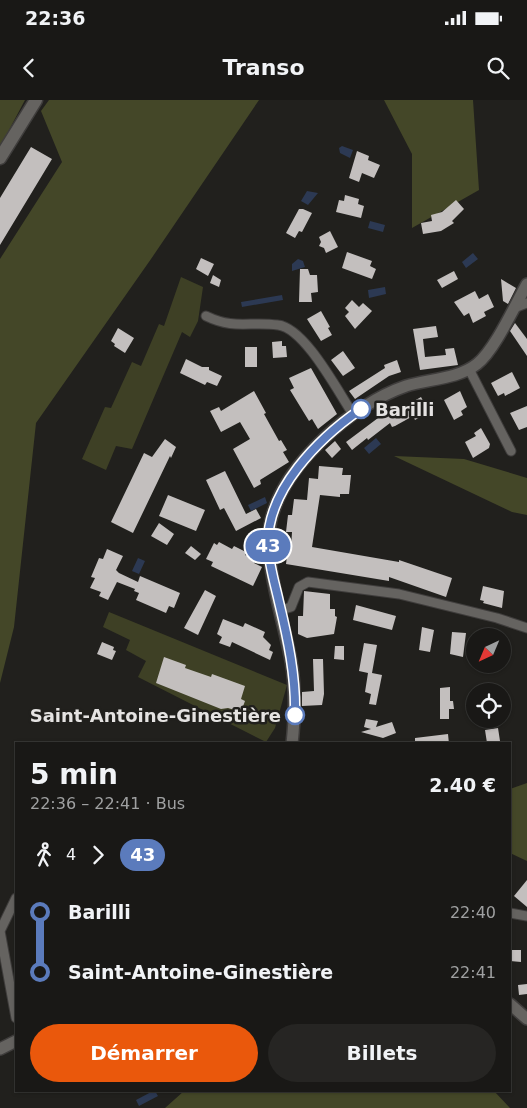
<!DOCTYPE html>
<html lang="fr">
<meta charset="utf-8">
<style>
:root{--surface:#191816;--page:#262523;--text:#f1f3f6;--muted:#9fa0a1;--line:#373735;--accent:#ea580c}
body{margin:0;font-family:"DejaVu Sans",sans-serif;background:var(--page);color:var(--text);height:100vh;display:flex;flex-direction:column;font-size:19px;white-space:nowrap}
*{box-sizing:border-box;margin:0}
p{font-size:16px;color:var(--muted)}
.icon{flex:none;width:28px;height:28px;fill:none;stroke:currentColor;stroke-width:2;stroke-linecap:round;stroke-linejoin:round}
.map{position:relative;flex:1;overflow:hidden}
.panel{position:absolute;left:15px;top:642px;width:496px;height:350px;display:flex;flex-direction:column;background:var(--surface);border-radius:0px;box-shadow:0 1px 4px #0004,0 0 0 1px var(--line)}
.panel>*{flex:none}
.badge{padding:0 10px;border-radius:16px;font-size:18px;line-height:32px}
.needle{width:32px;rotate:224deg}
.tools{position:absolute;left:466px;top:528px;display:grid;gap:10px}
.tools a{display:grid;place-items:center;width:45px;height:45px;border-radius:50%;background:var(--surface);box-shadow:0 1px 4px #0004,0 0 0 1px var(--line);font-size:25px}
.map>.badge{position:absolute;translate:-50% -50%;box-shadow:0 0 0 2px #fff}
.legs{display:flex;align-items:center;gap:8px;height:55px;padding:0 15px;font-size:16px}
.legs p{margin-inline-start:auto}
.overview{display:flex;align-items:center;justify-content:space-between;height:85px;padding:0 15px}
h1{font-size:28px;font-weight:600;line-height:38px}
.primary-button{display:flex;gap:10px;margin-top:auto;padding:10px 15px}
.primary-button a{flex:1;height:58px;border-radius:30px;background:var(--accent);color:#fff;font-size:20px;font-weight:600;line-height:58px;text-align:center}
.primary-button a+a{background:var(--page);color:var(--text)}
ul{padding:0 15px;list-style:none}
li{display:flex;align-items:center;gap:18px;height:60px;font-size:19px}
li i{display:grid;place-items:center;width:8px;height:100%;margin:0 6px;background:currentColor}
li i::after{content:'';width:12px;height:12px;margin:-6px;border:4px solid;border-radius:50%;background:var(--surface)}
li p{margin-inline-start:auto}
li:first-child i{background:linear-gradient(#0000 50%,currentColor 0)}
li:last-child i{background:linear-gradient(currentColor 50%,#0000 0)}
.status{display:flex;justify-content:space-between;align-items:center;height:35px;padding:0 25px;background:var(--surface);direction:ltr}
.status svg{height:14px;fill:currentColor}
header{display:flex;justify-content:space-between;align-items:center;height:65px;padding:0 15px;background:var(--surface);font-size:22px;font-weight:600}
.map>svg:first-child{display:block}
</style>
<div class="status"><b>22:36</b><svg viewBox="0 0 49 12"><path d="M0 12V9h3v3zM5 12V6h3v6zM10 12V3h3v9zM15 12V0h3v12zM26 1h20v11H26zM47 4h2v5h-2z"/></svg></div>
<header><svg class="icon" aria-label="back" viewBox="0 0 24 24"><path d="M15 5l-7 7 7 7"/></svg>Transo<svg class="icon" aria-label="search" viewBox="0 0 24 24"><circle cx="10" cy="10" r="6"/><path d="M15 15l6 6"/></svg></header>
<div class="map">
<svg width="527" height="1008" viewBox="0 0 527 1008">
<rect width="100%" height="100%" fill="#21201d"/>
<path fill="#3e4025" d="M181,177l22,10 -5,34 -8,16 -8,-5 -50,117 -16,-3 -10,24 -24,-11 23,-52 6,1 21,-46 9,4 18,-42 5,2z
M109,512l178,73 -12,43 -9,14 -128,-65 8,-16 -20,-11 4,-10 -27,-13z"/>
<path fill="#444728" d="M0,0h25l-25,47z
M49,0h210l-108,159 -115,164 -22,204 -14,56v-424l62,-97 -21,-51z
M384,0h89l6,90 -67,38v-74z
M394,356l70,3 63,19v37l-15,-3z
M527,683v78l-17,-8v-64z
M184,991h310l16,17h-345z"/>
<path fill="#2c3953" d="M342,46l11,4 -3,8 -10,-5 -1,-5z
M307,91l11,2 -10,12 -7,-4z
M370,121l15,4 -2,7 -15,-4z
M473,153l5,6 -12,9 -4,-6z
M298,159l5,2 2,6 -13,4v-7z
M385,187l1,7 -17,4 -1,-8z
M282,195l1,5 -41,7 -1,-5z
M376,338l5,6 -12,10 -5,-6z
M265,397l2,6 -16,8 -3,-6z
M138,458l7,3 -6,13 -7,-3z
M153,991h2l3,5 -19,10 -3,-6z"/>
<path fill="#c3bfbe" d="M31,47l21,12 -52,86v-47z
M357,51l12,5 -1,4 12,5 -6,13 -12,-5 -3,9 -10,-4z
M345,95l14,4 -1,5 6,2 -3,12 -25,-6 3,-12 5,1z
M456,100l8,9 -12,12 2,2 -13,8 -18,3 -2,-11 11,-2 -1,-6 11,-3z
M299,109h4l9,4 -10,19 -3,-1 -4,7 -9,-5z
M330,131l8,16 -12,6 -2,-5 -5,-2 2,-4 -2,-5z
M347,152l25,9 -2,5 6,3 -4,10 -30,-11z
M201,158l13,6 -6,12 -12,-7z
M300,169h8l2,6h7l1,17 -7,1 1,9h-13z
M454,171l4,8 -16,9 -5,-8z
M213,175l8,5 -2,7 -9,-4z
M501,179l15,9 -8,16 -5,-3z
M475,191l4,8 9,-5 6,13 -10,5 2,4 -13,7 -4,-10 -5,3 -10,-14z
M352,200l7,7 4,-4 9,8 -17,18 -10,-13 4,-4 -4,-4z
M321,211l9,16 -2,1 4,7 -11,6 -14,-22z
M515,223l12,16v17l-17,-25z
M436,226l2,11 -15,2 2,18 21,-2 -1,-6 9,-1 4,17 -38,5 -7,-41z
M118,228l16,10 -9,15 -11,-7 1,-2 -4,-3z
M282,241v5h4l1,11 -14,1 -1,-16z
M245,247h12v20h-12z
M343,251l12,17 -12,8 -12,-16z
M186,259l16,8h7v3l13,6 -5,10 -10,-4 -2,3 -25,-12z
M397,260l4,12 -12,4 -34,23 -6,-8 36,-23 -1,-3z
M311,268l26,46 -19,15 -6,-10 -3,2 -19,-31 4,-2 -5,-10z
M512,272l8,16 -15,8 -1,-3 -6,3 -7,-13z
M254,291l12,22 -2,1 15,27 2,-1 6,10 -4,2 6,10 -29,18 1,4 -7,4 -21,-39 17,-10 -10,-17 -19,10 -11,-21 9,-4 2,4z
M460,291l7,16 -6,4 2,4 -9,5 -10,-20z
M421,297l8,15 -14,8 -2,-4 -18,10 -3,1 -2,-4 -22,17 -1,-2 -15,12 -6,-8 40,-30 2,4z
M527,306v21l-8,3 -9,-17z
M481,328l9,16 -1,4 -16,10 -8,-16 11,-6 -2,-3z
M165,339l11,8 -5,11 -1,-2 -37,77 -22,-11 33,-69 8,4z
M335,341l6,8 -9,9 -7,-8z
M319,366l24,2 -1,7h9l-2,19h-9v3l-20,-2 -8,52 87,15v-2l53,18 -6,19 -57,-20v4l-103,-17 2,-16h3l1,-16h-6l2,-17h4l2,-16 13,1 2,-22 9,1z
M225,371l21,43 10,-5 5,9 -25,13 -12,-23 -4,2 -14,-30z
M168,395l37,15 -9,21 -37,-15z
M159,423l15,11 -7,11 -16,-9z
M219,442l13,7 2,-3 12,6 -1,3 11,5 -2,3 8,4 -9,19 -42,-20 2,-4 -7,-3 8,-16 3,2z
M191,446l10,8 -6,6 -10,-7z
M107,449l16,7 -7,14 3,3 19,9 2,-6 40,17 -6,15 -5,-2 -3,7 -30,-13 3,-7 -5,-2 1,-2 -18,-7 -9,18 -9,-4 2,-4 -11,-4 5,-10 -4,-1 8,-19 4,1z
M483,486l21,5 -2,17 -19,-5 1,-2 -4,-1z
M205,490l11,6 -18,39 -14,-7z
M304,491l26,3v15h5v7l2,1 -3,17 -27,4 -9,-4v-18h5z
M356,505l40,11 -4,14 -39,-10z
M223,519l20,8 2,-4 20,9 -2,5 8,8 -2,5 4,2 -3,8 -38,-18 -2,5 -11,-4 3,-6 -5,-3z
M422,527l12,3 -4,22 -11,-2z
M452,532l14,1 -3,24 -13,-3z
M102,542l12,5 -1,3 3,1 -4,9 -15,-6z
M364,543l13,2 -5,28 10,2 -6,30 -7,-1 2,-10 -6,-2 3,-19 -9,-2z
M335,546h9v14l-10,-1z
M164,557l22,8 -1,3 26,9 1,-3 33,12 -4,13 4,2 -4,11 -13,-4 -7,1 -65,-26z
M313,559h10l1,35 -2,11 -20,1v-14l12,-1z
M450,587v14h3l1,8h-5v10h-9v-31z
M366,619l12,2 -2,6 16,-5 4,11 -13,5 -22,-6 10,-3 -7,-2z
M498,628l2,13 -13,2 -2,-13z
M448,634l1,10h-34v-6z
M527,780v27l-13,-11z
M510,850h11v12l-11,-1z
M527,884v10l-8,1 -1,-10z"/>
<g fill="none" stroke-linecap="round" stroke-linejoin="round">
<g stroke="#3f3d3c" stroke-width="11">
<path id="minor" d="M514,208l13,-5
M206,216c29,14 43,5 72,9 27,3 60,67 75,89
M469,269l42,82
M281,510l10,-3 8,-20 9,-5 91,12 98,24 30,10
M16,798l-16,33 16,87
M510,813l17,3"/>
</g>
<g stroke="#3f3d3c" stroke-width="14">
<path id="tertiary" d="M292,644c3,-28 4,-55 -1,-83 -7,-40 -29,-102 -20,-141 13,-56 82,-116 135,-134 23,-7 52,-7 71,-22 18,-14 38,-59 50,-80
M510,904l17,15
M0,949l16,-8"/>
</g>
<g stroke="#3f3d3c" stroke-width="15">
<path id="secondary" d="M0,58l36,-58"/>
</g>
<use href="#minor" stroke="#656360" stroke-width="9"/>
<use href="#tertiary" stroke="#656360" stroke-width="11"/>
<use href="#secondary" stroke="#656360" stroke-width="12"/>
</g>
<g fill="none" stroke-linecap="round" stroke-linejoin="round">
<g stroke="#fff" stroke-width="11">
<path id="line-1" d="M295,615c1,-38 -7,-76 -16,-113 -4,-18 -10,-37 -11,-56 -2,-56 51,-108 93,-137"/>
</g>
<use href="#line-1" stroke="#5b7bbc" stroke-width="8"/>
</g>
<g fill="#fff" stroke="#5b7bbc" stroke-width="2.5">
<circle cx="361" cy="309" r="9"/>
<circle cx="295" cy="615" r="9"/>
</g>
<g text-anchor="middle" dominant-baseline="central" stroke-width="5" stroke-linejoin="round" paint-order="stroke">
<g font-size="18" font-weight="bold" fill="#e5e3e2" stroke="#21201d" text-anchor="start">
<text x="375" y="309">Barilli</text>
<text x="281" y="615" text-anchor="end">Saint-Antoine-Ginestière</text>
</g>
</g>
</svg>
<div class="tools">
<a><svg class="needle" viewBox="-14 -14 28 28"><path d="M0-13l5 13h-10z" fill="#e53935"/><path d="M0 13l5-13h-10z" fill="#9fa0a1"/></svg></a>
<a><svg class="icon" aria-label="locate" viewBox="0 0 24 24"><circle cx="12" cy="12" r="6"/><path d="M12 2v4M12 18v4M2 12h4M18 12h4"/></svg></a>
</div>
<b class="badge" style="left:268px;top:446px;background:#5b7bbc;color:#fff">43</b>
<section class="panel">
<div class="overview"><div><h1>5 min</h1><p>22:36 – 22:41 · Bus</p></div><b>2.40 €</b></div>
<div class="legs"><svg class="icon" aria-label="walk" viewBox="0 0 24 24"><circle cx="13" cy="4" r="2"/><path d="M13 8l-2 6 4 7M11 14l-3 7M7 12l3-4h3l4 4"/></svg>4<svg class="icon" aria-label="forward" viewBox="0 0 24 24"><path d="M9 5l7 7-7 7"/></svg><b class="badge" style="background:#5b7bbc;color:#fff">43</b></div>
<ul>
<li><i style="color:#5b7bbc"></i><b>Barilli</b><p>22:40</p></li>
<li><i style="color:#5b7bbc"></i><b>Saint-Antoine-Ginestière</b><p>22:41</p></li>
</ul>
<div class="primary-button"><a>Démarrer</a><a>Billets</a></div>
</section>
</div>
